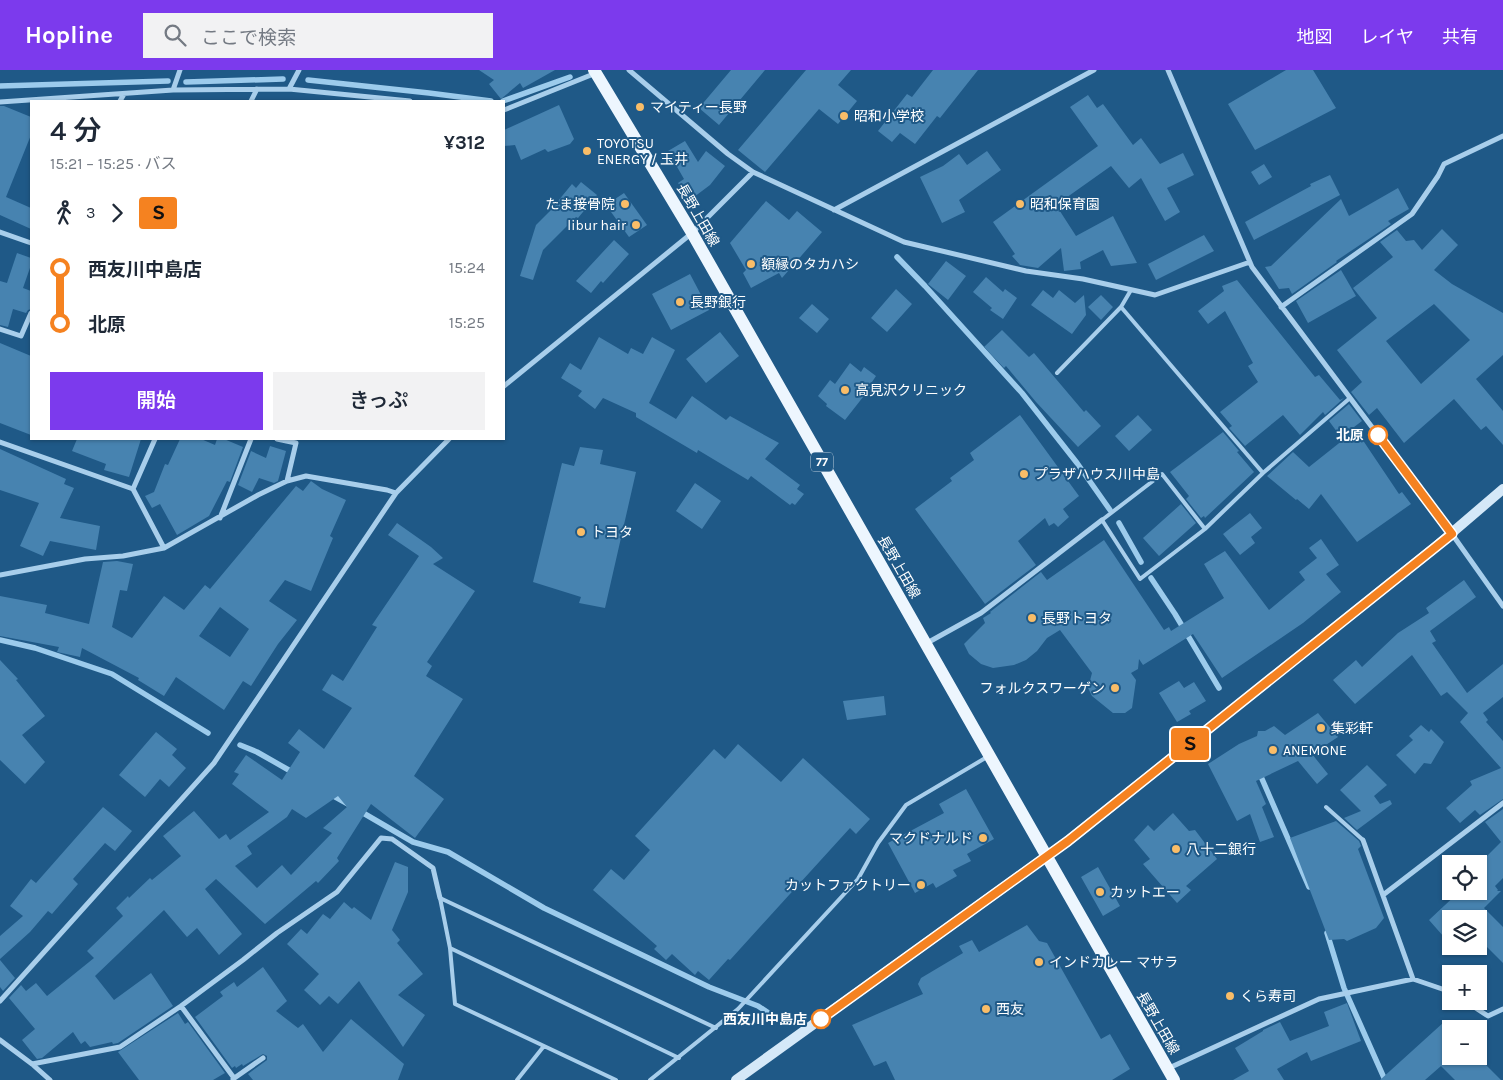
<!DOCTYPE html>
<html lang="ja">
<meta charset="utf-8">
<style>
:root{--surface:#fff;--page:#f2f2f3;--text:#1f2937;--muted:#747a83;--accent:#7c3aed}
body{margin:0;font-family:Karla,"Noto Sans JP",sans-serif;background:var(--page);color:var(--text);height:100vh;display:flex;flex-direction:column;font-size:19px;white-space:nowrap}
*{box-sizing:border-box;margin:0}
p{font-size:16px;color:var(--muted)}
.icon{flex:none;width:28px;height:28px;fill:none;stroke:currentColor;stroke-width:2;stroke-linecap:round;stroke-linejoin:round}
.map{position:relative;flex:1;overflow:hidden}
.side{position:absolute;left:30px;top:30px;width:475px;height:340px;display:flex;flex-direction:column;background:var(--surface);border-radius:0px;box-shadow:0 1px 4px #0004}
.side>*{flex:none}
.badge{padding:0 10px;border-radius:4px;font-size:18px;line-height:32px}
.controls{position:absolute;left:1442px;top:785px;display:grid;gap:10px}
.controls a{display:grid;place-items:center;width:45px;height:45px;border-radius:0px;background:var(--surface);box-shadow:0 1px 4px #0004;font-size:25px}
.map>.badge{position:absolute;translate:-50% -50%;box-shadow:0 0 0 2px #fff}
.legs{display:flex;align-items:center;gap:8px;height:55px;padding:0 20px;font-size:16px}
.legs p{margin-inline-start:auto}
.overview{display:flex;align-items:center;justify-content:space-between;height:85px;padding:0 20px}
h1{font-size:28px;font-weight:600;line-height:38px}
.cta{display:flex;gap:10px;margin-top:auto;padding:10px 20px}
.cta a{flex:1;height:58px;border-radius:0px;background:var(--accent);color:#fff;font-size:20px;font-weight:600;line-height:58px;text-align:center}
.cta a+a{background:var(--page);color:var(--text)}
ul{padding:0 20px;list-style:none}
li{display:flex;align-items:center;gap:18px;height:55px;font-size:19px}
li i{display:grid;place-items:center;width:8px;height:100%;margin:0 6px;background:currentColor}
li i::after{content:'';width:12px;height:12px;margin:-6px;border:4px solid;border-radius:50%;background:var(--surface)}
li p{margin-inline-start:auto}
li:first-child i{background:linear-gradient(#0000 50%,currentColor 0)}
li:last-child i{background:linear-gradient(currentColor 50%,#0000 0)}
header{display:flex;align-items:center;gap:30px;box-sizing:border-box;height:70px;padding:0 25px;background:var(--accent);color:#fff}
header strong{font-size:24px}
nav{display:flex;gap:28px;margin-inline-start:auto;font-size:18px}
.search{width:350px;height:45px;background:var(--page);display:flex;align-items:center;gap:12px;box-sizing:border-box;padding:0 18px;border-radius:0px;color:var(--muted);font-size:19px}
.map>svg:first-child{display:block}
</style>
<header>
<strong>Hopline</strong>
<div class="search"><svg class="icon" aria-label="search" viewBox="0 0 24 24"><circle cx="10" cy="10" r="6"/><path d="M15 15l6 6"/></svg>ここで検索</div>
<nav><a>地図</a><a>レイヤ</a><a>共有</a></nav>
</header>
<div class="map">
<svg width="1503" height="1010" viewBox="0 0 1503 1010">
<rect width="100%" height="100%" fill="#1f5987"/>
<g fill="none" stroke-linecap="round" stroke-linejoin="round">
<path stroke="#9ccbec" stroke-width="5.5" d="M308,10l121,13 62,8
M186,12l97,-3
M0,16l168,-5
M503,31l67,-24
M897,187l28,29 97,107 55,70 33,47
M1119,453l22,39
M1151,508l24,36 44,74
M0,570l35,8 77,26 96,59
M240,675l17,7 37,21
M1259,702l50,115
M330,724l18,10
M358,740l55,32 35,10 96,56 165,79 49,19 18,12
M1327,863l17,55 41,92"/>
</g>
<path fill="#4783b0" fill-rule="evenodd" d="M479,0h76l-32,18 -3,-5 -19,16 -12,-15 5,-4z
M731,0h34l-46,55 -20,-17z
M806,0h45l-13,15 19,16 -19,23 -19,-15 -54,63 -27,-22z
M933,0h45l-38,48 -3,-2 -22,28 -15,-11 -8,9 -14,-11 29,-37 5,3z
M1286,0h27l23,38 -81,42 -27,-46z
M1088,25l9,13 6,-4 30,41 8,-7 19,26 23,-11 11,22 -27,13 13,24 -15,9 -24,-43 -12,10 -18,-22 -55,39 20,31 37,-20 24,47 -26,3 -8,-16 -23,12 1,7 -17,2 -3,-23 -23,20 -18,-3 -8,-9 3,-2 -22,-32 105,-76 -28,-39z
M559,35l15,34 -4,5 -22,8 -3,-3 -24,11 -6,-15 -11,1v-16z
M0,36h4l27,11v18l-25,62 25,11v21l-31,-14z
M685,71l13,21 8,-11 19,15 -15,19 -20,15 -12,-17 6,-4 -16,-28z
M987,81l14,19 -42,30 6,12 -23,11 -22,-46 23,-11 16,-12 8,11z
M1264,94l8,13 -13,8 -8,-13z
M1330,105l10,20 -86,45 -9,-18 66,-36 -1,-2z
M581,112l16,13 -19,23 -2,-1 -33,33 -10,30 -13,-4 16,-51 23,-23 -1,-1 14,-17 4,4z
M1398,118l11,21 -21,12 3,3 -55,37 1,1 -45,32 -3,-6 -10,1 -14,-22 6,-1 70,-67 8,17z
M624,123l23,32 -18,12 -23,-32z
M766,131l23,19 8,-9 25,21 -40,46 -3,-5 -28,15 -8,-15 3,-3 -16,-27z
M1442,159l16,16 -24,25 18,14 51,29v42l-27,24 27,32v34l-17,-19 -5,4 -27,-31 -50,44 -27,-35 -8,7 -18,-23 11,-10 -25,-32 40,-32 -24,-30 40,-31 -13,-15 17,-12 9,11 8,-1 8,10zM1434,234l36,36 -49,44 -35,-43z
M1204,165l10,16 -58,29 -8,-16z
M614,170l15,14 -26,29 -2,-2 -10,12 -15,-12z
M17,183l14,5v7l-8,23 8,3v18l-3,1 -2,3 -13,-4 -5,18 -8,-2v-44l7,2z
M946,191l20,15 -18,24 -20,-16z
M1341,200l15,26 -48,27 -12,-22z
M690,204l19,36 -38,20 -19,-36z
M986,207l17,15 2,-3 12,9 -14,21 -13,-9 2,-2 -19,-16z
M1237,210l78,97 4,-2 21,25 4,-2 -19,17 -2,-3 -23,23 -17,-20 -38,31 -16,-18 3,-2 -12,-14 38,-30 -10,-16 5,-3 -28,-52 -17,13 -10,-13 26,-20 -2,-5z
M896,219l16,15 -25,28 -16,-14z
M1043,220l10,8 6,-8 16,13 9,-8 2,20 -14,19 -41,-29z
M1101,225l12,12 -12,13 -13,-13z
M812,234l17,15 -12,14 -18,-15z
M1002,260l27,27 5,-4 50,59 2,-2 15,16 -23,21 -42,-45 -30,-36 -2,2 -20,-21z
M720,262l19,24 -33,27 -20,-24z
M599,267l29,17 3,-6 12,6 9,-17 23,13 -26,53 27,16 16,-23 34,24 4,-4 49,27 -14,16 35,26 -3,4 7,5 -9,11 -3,-2 -2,2 -39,-29 -3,4 -50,-30 -1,3 -61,-36v-4l-33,-15 -8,11 -17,-13 4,-5 -21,-13 9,-15 11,7z
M0,273l31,13v79l-31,-12z
M850,293l11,9 3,-5 12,9 -4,6 2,1 -29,37 -19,-14 1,-2 -9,-8 12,-16 5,4z
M1349,334l13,17 -8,6 45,67 3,-2 9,12 -54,38 -36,-48 -12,15 -12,-10 -1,1 -29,-24 26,-24 16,15 34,-27 -14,-19z
M1020,345l59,81 -16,13 6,8 -11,10 -4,-4 -5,3 -4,-8 -27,23 18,24 -51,39 -70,-95 37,-28 -2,-3 24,-18 -4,-7z
M1138,345l14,15 -23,21 -14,-15z
M1223,362l16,19 -2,1 17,20 -49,46 -1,-2 -3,2 -15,-19 3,-3 -19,-24z
M77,369h64l-12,38 -25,-7 2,-6 -34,-13z
M180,369h21l14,6 2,-6h7l19,8 -13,35 -3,-1 -18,35 -32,19 -17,-31 -8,4 -7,-12 9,-4 11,-28 3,1z
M270,376l16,5 -8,30 -4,2 -15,-5 -7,14 -14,-7 13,-34 15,7z
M580,377l23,3 -3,14 36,8 -31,136 -26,-5 2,-6 -48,-15 29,-119 12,3z
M0,379l66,30 -2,5 10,4 -14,30 40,8 -4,24 -46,-9 -7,15 -23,-10 19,-43 -39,-13z
M311,411l11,8 24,11 -16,36 3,2 -22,53 -26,-11 -16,21 28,19 -19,24 -27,42 -8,-5 -19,29 -48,-33 -12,19 -26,-16 1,-2 -57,-30 -2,9 -23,-5 2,-5 -59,-11v-40l47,9 -2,8 44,11 14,-62 14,-1 16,3 -6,27 -7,-1 -8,37 20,11 32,-42 20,14 21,-25 5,4 86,-103 7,5zM220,537l29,22 -19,28 -31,-21z
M695,413l26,18 -19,28 -26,-18z
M1181,434l15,19 -37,33 -16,-18z
M1250,443l12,15 -11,9 4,6 -15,12 -17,-21z
M397,453l34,24 12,11 -10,6 42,27 -48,71 5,4 -6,10 37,23 -49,77 30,23 -29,39 -44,-34 -34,54 2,3 -21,22 -2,-2 -51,43 -49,-45 -11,10 37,45 -23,21 -22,-27 -10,9 -23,-27 -69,66 19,24 37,-27 22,33 -55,37 -5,1 -1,-2 -22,5 -5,-6 -4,3 -8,-12 -31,26 -5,1 -15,-19 13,-11 -26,-31 12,-13 5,6 10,-8 11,13 47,-38 -7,-7 36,-35 -7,-8 12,-12 1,2 21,-20 2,2 29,-24 -18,-20 31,-25 25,28 7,-5 4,6 39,-28 -37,-28 7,-10 -5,-2 12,-17 36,25 18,-28 -12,-9 11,-14 25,20 28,-41 -30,-18 10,-16 11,7 34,-54 -5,-2 47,-69 -31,-21zM338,726l9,11 -24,21 9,5 -41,42 -9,-10 -25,23 -22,-22 17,-12 -5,-8 40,-29 5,-8 14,9z
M1321,469l18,26 -13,9 15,18 -38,31 -81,55 -29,-44 -50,31 -4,-6 -1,10 -7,4 5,7 -4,28 -7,5h-12l-21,-17 -4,-8 4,-15 -32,-43 -13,8 -10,13 -11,9 -12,5 -21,3 -12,-4 -12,-10 -5,-10 21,-21 -2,-5 8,-5 -1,-1 51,-40 6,8 57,-40 60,90 5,-3 2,4 53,-33 -20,-34 21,-13 44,59 36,-30 -6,-8 18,-14 -8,-10z
M1464,510l12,17 -46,34 6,10 -4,2 35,50 36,-29v33l-20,16 5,7 -2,2 17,19v58l-23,16 -5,-5 -15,13 -14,-15 26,-23 -2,-4 31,-13 -41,-46 8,-9 -21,-21 -6,4 -29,-41 -57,49 -22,-24 23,-20 6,7 36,-34 31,-20 -3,-5z
M0,590l18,19 -2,1 29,36 -23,19 23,27 -20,22 -25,-24z
M1179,611l5,7 10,-6 12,19 -17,10 2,3 -14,8 -18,-29z
M884,626l2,19 -39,5 -4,-19z
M1318,643l20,24 -26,17 16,20 -11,10 -19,-23 -42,20 10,23 -4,3 12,30 -14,5 -10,-28 -13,7 -29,-57 31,-20 18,-8 1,-5h7l9,-5 11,9z
M1421,655l8,7 2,-3 13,13 -13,22 -7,-1 -9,11 -19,-19 17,-15 -4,-4z
M156,662l21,17 -5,6 14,13 -17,19 -9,-8 -15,18 -26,-22z
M738,674l43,38 22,-24 67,61 -14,15 -6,-6 -120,132 -2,-1 -19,21 -11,-9 -3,4 -23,-21 -6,6 -12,-11 3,-3 -64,-56 18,-21 13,11 26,-30 -15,-14 79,-87 11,10z
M1367,695l20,20 -13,11 6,8 10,-4 2,4 -35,26 -13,-12 17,-7 -21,-21z
M966,719l28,50 -27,15 4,7 -18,9 4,6 -21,12 -3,-5 -18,10 -27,-50 56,-30 -5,-9z
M103,737l29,24 -17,20 -10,-8 -32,36 5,5 -26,30 -4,-3 -18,21 -30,27v-23l23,-20 -13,-10 21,-27 5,4z
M1503,739v69l-8,8 3,4 -1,1h4l-17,17 19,19v36l-24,-24v-20h-28v26l-22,-25 31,-29h19v-27l22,-22 -16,-20z
M1173,743l16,18 6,-1 22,29 -31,27 5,4 -14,13 -34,-39 7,-5 -16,-19 14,-15 6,6z
M1336,751l23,20 2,5 -3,3 26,69 -8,10 -29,13 -3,-2 -15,1 -39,-102z
M395,792l13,5v25l-16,38 8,10 -3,3 26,31 -25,21 27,20 -22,32 -44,-66 -21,23 -9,-8 -9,9 -16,-15 15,-16 -32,-30 14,-15 6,5 16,-20 7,5 14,-17 8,7 2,-2 17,13z
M1098,797l22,39 -17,10 -22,-39z
M1027,855l12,16 8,2 54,96 9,-5 20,35 -18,11h-217l-9,-19 -12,5 -22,-41 71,-31 -5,-10 3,-6 42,-25 -4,-7 13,-6 7,12z
M0,890l15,18 -12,13 -3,-4z
M263,897l24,34 -11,10 22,17 5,-4 20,28 28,-33 53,45 -6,16h-145l-5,-6 19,-14v-4l-4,-2 -20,12 -1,-2 -6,4 -1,-2 -3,2 -37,-51 28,-21 -3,-4 14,-10 3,5z
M1347,933l14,38 -50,20 -4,-9 -30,17 7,11h-51l16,-9 -14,-23 28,-17v-1l17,-8 10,19 39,-15 -5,-14z
M178,943l7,11 3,-2 37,51 -12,7h-74l-21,-28z
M1444,952l7,8v26h26l24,24h-46l-14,-14 -16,14h-45z"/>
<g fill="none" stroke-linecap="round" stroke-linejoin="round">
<path stroke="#a8ceeb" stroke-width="4" d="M1121,237l142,166
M1057,303l64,-66 10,-17
M1205,459l-43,-55 -60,46 38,59 65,-50 58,-56 87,-75
M1326,737l37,33
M450,878l-10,-50 276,130
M544,976l-89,-42 -5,-56 229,110
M517,1010l27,-34 72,34
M650,1010l88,-71 120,-130 20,-36 28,-38 81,-48"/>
<path stroke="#a8ceeb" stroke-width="5" d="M629,0l99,84 25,18 151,70 122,29 57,8 72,16 95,-33
M1168,0l84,197 200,267 51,72
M289,19l10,-19
M173,20l7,-20
M120,31l4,-7
M251,31l6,-12
M0,32l173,-12 116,-1 121,12
M504,40l92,-37
M834,140l260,-140
M0,162l31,11
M1281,237l131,-93 26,-38 6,-12 59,-28
M0,259l21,7 10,-23
M504,316l188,-153 61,-61
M277,369l19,4 -9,38
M0,372l133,47 31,59
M133,419l22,-50
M220,448l31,-79
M0,505l85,-16 38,-3 41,-8 94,-53 29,-14 19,-5 81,14 9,3
M927,573l54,-30 121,-93
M1363,770l50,139
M1383,825l120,-92
M0,931l214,-238 182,-270 53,-54
M1465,931l23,15 15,-7
M181,936l53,72
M0,970l32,24 18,16
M32,994l88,-17 61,-41 62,-46 34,-27 60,-41 44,-54 11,1 41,29 7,30
M1169,998l150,-69 94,-20 38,13
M233,1009l30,-21"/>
<path stroke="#d4e8f8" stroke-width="10" d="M736,1010l332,-239 365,-292 70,-60"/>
<path stroke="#edf6fe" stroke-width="12" d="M594,0l98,163 482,847"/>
</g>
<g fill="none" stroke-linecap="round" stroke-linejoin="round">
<g stroke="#fff" stroke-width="11">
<path id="line-1" d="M821,949l247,-178 384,-307 -74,-99"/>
</g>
<use href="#line-1" stroke="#f58220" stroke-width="8"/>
</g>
<g fill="#f9bd68" stroke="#1f5987" stroke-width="2">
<circle cx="640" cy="37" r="5"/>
<circle cx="844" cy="46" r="5"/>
<circle cx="587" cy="81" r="5"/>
<circle cx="625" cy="134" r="5"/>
<circle cx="1020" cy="134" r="5"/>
<circle cx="636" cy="155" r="5"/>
<circle cx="751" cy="194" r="5"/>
<circle cx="680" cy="232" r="5"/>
<circle cx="845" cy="320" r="5"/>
<circle cx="1024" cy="404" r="5"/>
<circle cx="581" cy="462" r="5"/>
<circle cx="1032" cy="548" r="5"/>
<circle cx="1115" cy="618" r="5"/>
<circle cx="1321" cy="658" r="5"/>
<circle cx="1273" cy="680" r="5"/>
<circle cx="983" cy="768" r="5"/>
<circle cx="1176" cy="779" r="5"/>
<circle cx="921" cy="815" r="5"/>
<circle cx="1100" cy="822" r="5"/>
<circle cx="1039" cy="892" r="5"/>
<circle cx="1230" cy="926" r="5"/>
<circle cx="986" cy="939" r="5"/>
</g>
<g fill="#fff" stroke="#f58220" stroke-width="2.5">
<circle cx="1378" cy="365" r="9"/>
<circle cx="821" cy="949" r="9"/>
</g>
<g text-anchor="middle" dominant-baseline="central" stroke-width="4" stroke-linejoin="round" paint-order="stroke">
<rect fill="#1f5987" stroke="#bccddb" stroke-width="1" x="811" y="382.5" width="22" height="19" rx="4"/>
<g font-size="12" font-weight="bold" fill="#fff">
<text x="822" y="392">77</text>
</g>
<g font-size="14" fill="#fff" stroke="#1f5987" text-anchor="start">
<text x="650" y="37">マイティー長野</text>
<text x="854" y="46">昭和小学校</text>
<text x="597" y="73">TOYOTSU<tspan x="597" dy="16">ENERGY / 玉井</tspan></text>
<text x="615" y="134" text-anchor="end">たま接骨院</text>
<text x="1030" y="134">昭和保育園</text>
<text x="626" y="155" text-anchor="end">libur hair</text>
<text x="761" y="194">額縁のタカハシ</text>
<text x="690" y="232">長野銀行</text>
<text x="855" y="320">高見沢クリニック</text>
<text x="1034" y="404">プラザハウス川中島</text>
<text x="591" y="462">トヨタ</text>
<text x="1042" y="548">長野トヨタ</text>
<text x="1105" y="618" text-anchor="end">フォルクスワーゲン</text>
<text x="1331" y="658">集彩軒</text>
<text x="1283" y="680">ANEMONE</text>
<text x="973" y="768" text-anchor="end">マクドナルド</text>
<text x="1186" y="779">八十二銀行</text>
<text x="911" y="815" text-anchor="end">カットファクトリー</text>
<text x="1110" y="822">カットエー</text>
<text x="1049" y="892">インドカレー マサラ</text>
<text x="1240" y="926">くら寿司</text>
<text x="996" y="939">西友</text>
</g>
<g font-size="14" fill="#fff" stroke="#1f5987">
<text transform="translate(698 145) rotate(60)">長野上田線</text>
<text transform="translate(899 497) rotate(60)">長野上田線</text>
<text transform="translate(1158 953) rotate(60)">長野上田線</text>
</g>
<g font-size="14" font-weight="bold" fill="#fff" stroke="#1f5987" text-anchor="end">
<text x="1364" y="365">北原</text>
<text x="807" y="949">西友川中島店</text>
</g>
</g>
</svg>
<div class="controls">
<a><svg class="icon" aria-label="locate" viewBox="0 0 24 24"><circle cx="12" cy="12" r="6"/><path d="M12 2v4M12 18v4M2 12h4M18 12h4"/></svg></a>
<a><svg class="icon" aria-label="layers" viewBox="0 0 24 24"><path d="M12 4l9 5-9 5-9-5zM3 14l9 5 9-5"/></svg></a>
<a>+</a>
<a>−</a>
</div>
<b class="badge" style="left:1190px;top:674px;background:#f58220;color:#111">Ｓ</b>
<section class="side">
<div class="overview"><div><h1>4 分</h1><p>15:21 – 15:25 · バス</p></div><b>¥312</b></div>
<div class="legs"><svg class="icon" aria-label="walk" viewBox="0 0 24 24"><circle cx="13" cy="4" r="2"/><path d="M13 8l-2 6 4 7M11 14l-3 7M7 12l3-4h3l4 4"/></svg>3<svg class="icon" aria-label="forward" viewBox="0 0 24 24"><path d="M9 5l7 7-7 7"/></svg><b class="badge" style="background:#f58220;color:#111">Ｓ</b></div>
<ul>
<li><i style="color:#f58220"></i><b>西友川中島店</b><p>15:24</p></li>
<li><i style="color:#f58220"></i><b>北原</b><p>15:25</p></li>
</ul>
<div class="cta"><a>開始</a><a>きっぷ</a></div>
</section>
</div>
